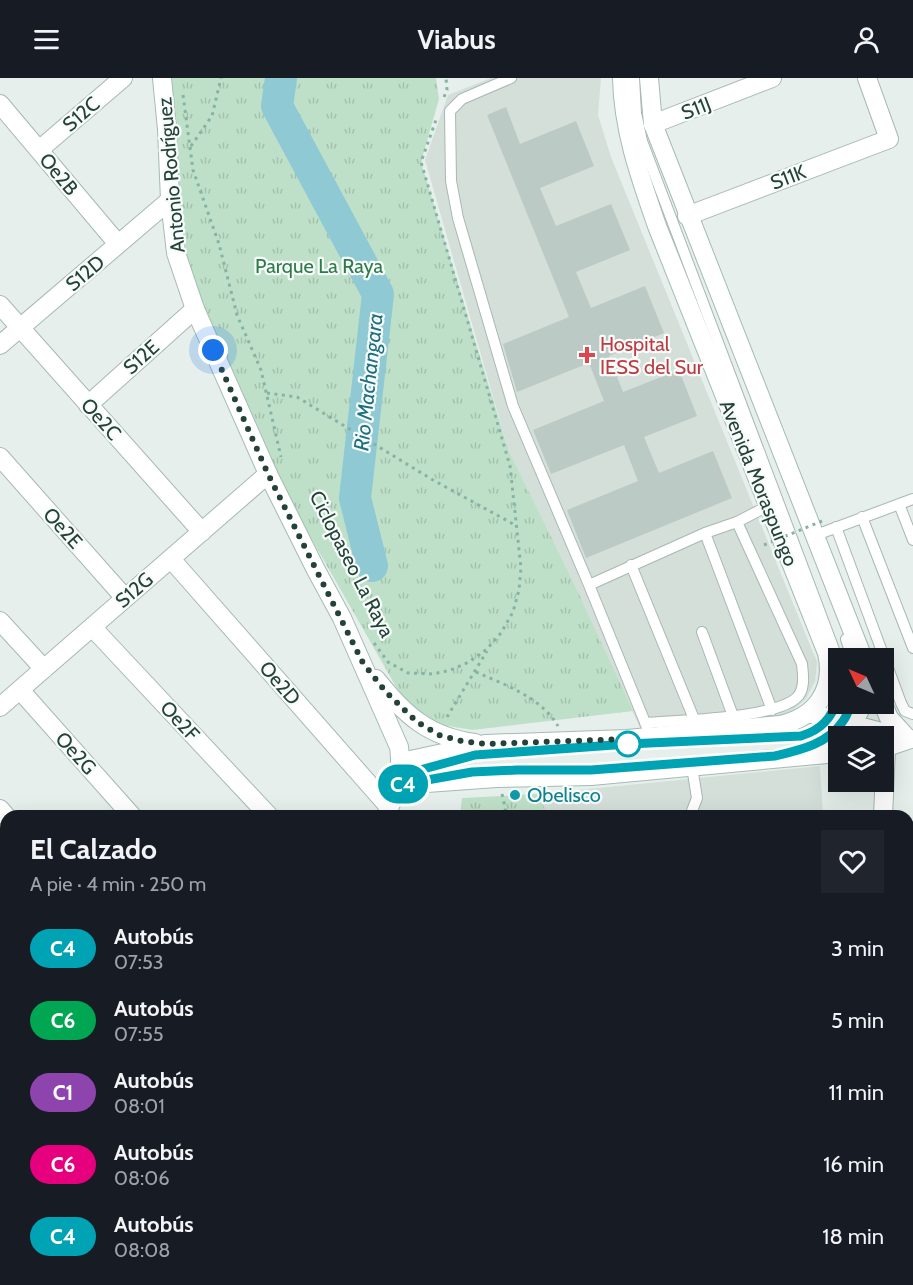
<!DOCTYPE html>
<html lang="es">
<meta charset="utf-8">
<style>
:root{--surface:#171b24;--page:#20242c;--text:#f1f3f6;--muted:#9ea1a6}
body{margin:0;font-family:Cabin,sans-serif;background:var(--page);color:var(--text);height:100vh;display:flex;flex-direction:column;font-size:22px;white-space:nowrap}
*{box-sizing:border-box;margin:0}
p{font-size:20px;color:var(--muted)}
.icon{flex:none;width:33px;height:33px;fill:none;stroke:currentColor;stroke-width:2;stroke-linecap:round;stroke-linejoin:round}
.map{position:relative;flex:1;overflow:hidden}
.panel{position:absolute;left:0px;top:732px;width:914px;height:476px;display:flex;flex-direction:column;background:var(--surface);border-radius:18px 18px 0 0;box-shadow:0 6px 24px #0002}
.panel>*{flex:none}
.badge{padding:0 12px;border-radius:20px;font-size:21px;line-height:39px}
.needle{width:39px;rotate:314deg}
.buttons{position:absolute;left:828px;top:570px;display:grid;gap:12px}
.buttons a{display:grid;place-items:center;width:66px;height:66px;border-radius:0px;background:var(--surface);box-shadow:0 6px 24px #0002;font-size:30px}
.you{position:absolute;width:30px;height:30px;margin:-15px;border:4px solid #fff;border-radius:50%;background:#1a73e8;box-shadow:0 0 0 9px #1a73e833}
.map>.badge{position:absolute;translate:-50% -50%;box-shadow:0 0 0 3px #fff}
.round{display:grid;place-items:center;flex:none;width:63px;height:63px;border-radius:0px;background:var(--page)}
.overview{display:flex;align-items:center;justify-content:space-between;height:102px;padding:0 30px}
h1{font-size:28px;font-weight:700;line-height:45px}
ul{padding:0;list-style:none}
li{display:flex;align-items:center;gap:18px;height:72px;padding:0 30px}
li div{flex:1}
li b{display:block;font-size:22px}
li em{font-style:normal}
li .badge{min-width:66px;font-weight:700;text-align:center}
header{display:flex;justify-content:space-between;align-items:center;height:78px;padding:0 30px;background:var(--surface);font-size:27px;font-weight:700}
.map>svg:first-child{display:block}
</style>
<header><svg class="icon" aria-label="menu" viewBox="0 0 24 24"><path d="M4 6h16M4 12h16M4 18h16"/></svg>Viabus<svg class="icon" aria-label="person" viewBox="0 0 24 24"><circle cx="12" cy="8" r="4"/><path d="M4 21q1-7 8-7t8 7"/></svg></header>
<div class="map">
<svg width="913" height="1207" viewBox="0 0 913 1207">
<defs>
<pattern id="grass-tufts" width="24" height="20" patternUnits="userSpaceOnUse" patternTransform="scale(1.5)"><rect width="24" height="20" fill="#bfe0c8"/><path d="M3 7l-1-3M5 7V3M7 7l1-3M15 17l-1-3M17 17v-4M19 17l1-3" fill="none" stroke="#a4c1ad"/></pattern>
<pattern id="forest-crowns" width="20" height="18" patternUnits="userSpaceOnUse" patternTransform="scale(1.5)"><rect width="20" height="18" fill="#bfe0c8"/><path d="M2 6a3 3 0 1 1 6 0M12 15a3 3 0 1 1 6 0" fill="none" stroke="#a4c1ad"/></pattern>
</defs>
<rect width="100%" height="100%" fill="#e6efeb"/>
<path fill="#d4dfda" d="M491,0h110l-3,37 13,42 206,505 -2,19 -9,18 -15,13 -24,8 -127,8 -68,-149 -64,-130 -83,-289 23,-65z
M820,688l3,50h-275l-10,-22z"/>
<path fill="url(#grass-tufts)" d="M170,0h266l3,21 -18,63 87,287 64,130 61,132 -160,19 -43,-7 -31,-31 -125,-219 -76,-165 -23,-113z
M538,716l10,22h-88l2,-18z"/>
<path fill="url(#forest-crowns)" d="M908,985h1l4,28v138l-5,1z
M30,1202h206l-2,5h-206z"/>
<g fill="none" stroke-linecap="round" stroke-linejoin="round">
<path stroke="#8ec9d4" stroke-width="32" d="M281,0l-4,28 101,188 -23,204 17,68
M107,1207v-5"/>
</g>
<path fill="#bbcac4" d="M506,29l14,37 56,-23 18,45 -54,22 16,38 55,-22 19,46 -54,22 15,36 54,-22 19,47 -55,23 14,36 56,-22 18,46 -53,21 15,36 54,-22 19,47 -146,60 -19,-48 71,-29 -14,-36 -73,29 -18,-44 71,-29 -15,-38 -72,29 -2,-7 -12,-41 66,-27 -82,-202z"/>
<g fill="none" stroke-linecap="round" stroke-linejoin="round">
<g stroke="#a8b8b2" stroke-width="12">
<path id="lane" d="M511,0l-49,21 -12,12 1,70 7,37 55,188 76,179
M634,0l2,35 6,28 196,519
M899,426l14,36
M862,439l51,131
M836,449l65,176 4,8 8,3
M705,455l67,177
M816,457l97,-36
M631,487l63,154
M702,554l31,84
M846,561l6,19
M645,645c31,-3 137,-4 154,-28 6,-9 4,-21 3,-31l-65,-142
M651,659l-62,-152 116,-52 32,-11 31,-16
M698,663l103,-5c20,-6 31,-19 37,-38
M796,673l26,-10 21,-19 8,-18
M402,705l18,-13 55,-15 49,-4
M690,738l7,-18 -5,-31"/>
</g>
<g stroke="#a8b8b2" stroke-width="20">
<path id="street" d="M0,26l118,140
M653,46l119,-46
M39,72l84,-72
M687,138l202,-77 -22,-61
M0,227l202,227
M0,267l170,-145
M88,327l107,-96
M0,379l125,141
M171,481l218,248
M0,543l44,48
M92,549l177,189
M20,612l112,126
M0,629l268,-233
M0,731l6,7
M883,738l3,-68
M908,764h5
M908,869h5
M0,885l6,7
M908,973l5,-1
M908,1177l5,-1
M460,1202l1,5
M645,1202l1,5
M791,1207l21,-5"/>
</g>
<g stroke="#a4bbb3" stroke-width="20">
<path id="secondary" d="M162,0l5,51 3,71 6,53 19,56 73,165 48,96 26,48 57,129c4,30 -2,42 -13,69
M649,0l4,46 210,534
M376,601c28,35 52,58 99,64
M883,626l6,14 19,21
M809,635l99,26
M841,658l11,-11 11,-21
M884,670l27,-9
M401,684l84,-18 142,-5 153,-14c37,-8 55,-36 47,-72l-170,-427c-17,-49 -34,-96 -35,-148
M399,707l97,-7 95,-2 247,-23
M0,1006l6,-5"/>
</g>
<path stroke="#86b3a5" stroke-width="3" stroke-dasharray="3 4.5" stroke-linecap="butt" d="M183,17l10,75 26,74 18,71 24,55 20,87
M444,19l3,-7 -1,-12
M191,68l21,-30 9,-38
M267,315l30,4 136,83 82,45
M374,565l14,19 20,11 25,1 18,-4 18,-8 18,-13 14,-16 12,-21 6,-22 2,-22 -11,-102 -89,-304 15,-42
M476,594c29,13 65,25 82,54
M447,639l40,-66
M502,716l3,13 1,9
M908,1079l5,12"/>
<use href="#lane" stroke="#fff" stroke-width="10"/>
<use href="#street" stroke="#fff" stroke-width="18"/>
<use href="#secondary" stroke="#fff" stroke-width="18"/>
<path stroke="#86b3a5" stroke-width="3" stroke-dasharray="3 4.5" stroke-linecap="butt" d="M764,467l58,-24"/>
</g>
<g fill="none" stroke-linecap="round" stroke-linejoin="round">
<g stroke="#fff" stroke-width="14">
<path id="line" d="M838,620c-6,20 -17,32 -37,38l-173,8 -153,11 -55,15 -21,15 73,-13 45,-2h74l184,-14c25,-6 53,-12 68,-35 4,-5 6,-12 8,-17"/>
</g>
<use href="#line" stroke="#00a3b4" stroke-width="9"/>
<path stroke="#24423a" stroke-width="6" stroke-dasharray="0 10.8" d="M213,272l55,124 95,189 23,29 31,30 22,13 22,6 24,3 142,-5 1,5"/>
</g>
<path fill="#e0444e" stroke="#f7fbf9" stroke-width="2" d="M584 268h6v6h6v6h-6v6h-6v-6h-6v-6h6z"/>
<circle fill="#fff" stroke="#00a3b4" stroke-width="3" cx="628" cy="666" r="12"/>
<circle fill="#0f9aa8" stroke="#f7fbf9" stroke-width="2" cx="515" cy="717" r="6"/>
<g text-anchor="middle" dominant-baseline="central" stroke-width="4.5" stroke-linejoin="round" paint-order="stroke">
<g font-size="20" fill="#24423a" stroke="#f7fbf9">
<text transform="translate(696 30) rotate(-21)">S11J</text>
<text transform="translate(81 36) rotate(-41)">S12C</text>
<text transform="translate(59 96) rotate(50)">Oe2B</text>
<text transform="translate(171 97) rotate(-95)">Antonio Rodríguez</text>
<text transform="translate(788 99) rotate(-21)">S11K</text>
<text transform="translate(85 195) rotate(-40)">S12D</text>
<text transform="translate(141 279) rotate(-42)">S12E</text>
<text transform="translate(101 341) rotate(48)">Oe2C</text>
<text transform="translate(759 405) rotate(68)">Avenida Moraspungo</text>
<text transform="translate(63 450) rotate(48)">Oe2E</text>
<text transform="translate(352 486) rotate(63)">Ciclopaseo La Raya</text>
<text transform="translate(134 512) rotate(-41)">S12G</text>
<text transform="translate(280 605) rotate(49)">Oe2D</text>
<text transform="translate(180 643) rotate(47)">Oe2F</text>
<text transform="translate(76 675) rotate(48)">Oe2G</text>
</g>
<g font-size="20" fill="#2d7a4b" stroke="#f7fbf9">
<text x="319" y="188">Parque La Raya</text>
</g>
<g font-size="20" fill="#be3a42" stroke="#f7fbf9" text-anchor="start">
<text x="600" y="266">Hospital<tspan x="600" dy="23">IESS del Sur</tspan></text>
</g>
<g font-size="20" fill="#0d838f" stroke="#f7fbf9" text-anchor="start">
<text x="527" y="717">Obelisco</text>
</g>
<g font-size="21" font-style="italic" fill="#1c6f80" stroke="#f7fbf9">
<text transform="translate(368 304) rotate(-84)">Rio Machangara</text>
</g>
</g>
</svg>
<div class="buttons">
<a><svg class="needle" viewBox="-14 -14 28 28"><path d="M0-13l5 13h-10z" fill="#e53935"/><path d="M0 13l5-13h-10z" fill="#9ea1a6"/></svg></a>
<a><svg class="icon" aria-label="layers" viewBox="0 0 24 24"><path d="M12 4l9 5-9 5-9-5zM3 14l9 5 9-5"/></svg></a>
</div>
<div class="you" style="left:213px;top:272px"></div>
<b class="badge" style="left:403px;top:706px;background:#00a3b4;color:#fff">C4</b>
<section class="panel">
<div class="overview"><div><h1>El Calzado</h1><p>A pie · 4 min · 250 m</p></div><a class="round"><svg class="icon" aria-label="heart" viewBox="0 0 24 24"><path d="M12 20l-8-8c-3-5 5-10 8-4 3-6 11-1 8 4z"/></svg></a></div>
<ul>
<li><span class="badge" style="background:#00a3b4;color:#fff">C4</span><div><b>Autobús</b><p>07:53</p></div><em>3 min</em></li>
<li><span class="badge" style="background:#00a651;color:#fff">C6</span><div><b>Autobús</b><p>07:55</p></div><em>5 min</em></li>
<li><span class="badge" style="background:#8e44ad;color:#fff">C1</span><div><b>Autobús</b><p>08:01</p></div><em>11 min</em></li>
<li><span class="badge" style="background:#e6007e;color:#fff">C6</span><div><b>Autobús</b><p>08:06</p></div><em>16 min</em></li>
<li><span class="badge" style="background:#00a3b4;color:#fff">C4</span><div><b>Autobús</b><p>08:08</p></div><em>18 min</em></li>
</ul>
</section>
</div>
